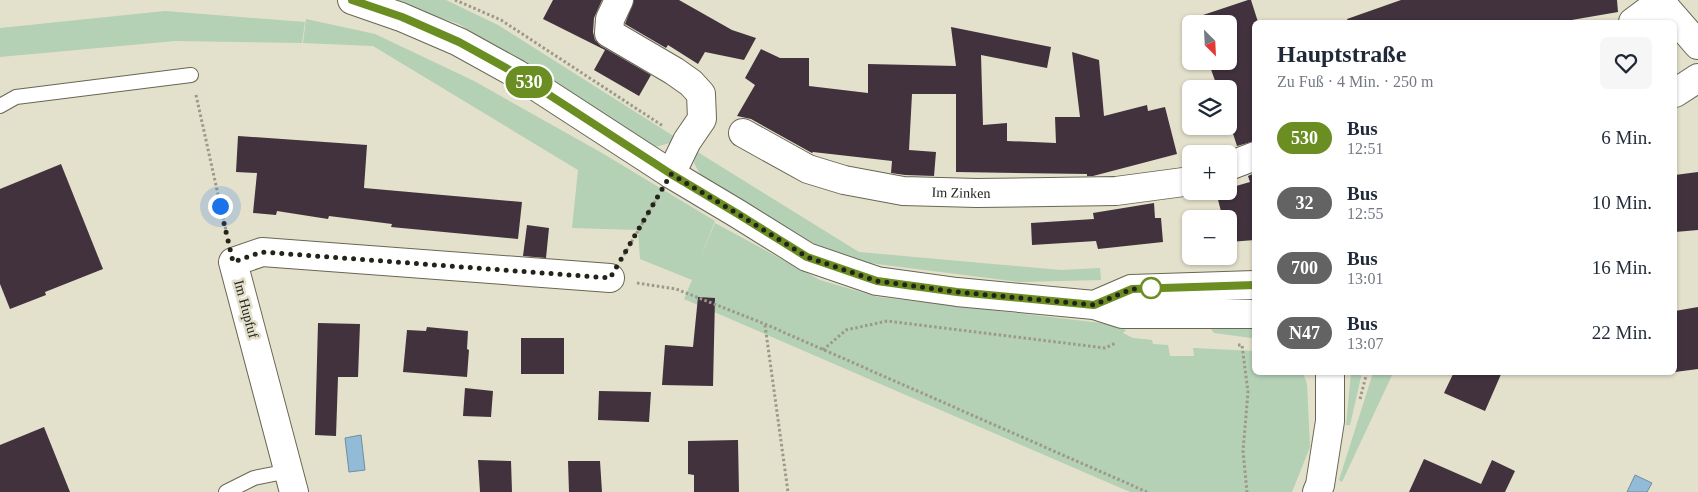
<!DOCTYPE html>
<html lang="de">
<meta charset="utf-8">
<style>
:root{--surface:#fff;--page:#f6f6f7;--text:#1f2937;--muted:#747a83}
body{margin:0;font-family:Georgia,serif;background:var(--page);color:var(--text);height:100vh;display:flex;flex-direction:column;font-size:19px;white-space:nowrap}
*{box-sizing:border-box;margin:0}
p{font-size:16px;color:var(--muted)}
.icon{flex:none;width:28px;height:28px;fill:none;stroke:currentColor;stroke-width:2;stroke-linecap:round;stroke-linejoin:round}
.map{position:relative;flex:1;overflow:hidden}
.side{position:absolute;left:1252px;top:20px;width:425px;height:355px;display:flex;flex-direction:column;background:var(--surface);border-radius:8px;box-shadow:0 1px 4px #0004}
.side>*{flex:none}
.badge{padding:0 10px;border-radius:16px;font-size:18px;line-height:32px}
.needle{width:32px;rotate:156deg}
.tools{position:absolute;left:1182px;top:15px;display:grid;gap:10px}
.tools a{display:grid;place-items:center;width:55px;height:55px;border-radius:8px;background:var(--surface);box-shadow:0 1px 4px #0004;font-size:25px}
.you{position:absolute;width:25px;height:25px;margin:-12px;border:4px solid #fff;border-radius:50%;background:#1a73e8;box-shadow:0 0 0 8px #1a73e833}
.map>.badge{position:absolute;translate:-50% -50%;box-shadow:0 0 0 2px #fff}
.round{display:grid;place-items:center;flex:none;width:52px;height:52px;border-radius:8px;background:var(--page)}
.overview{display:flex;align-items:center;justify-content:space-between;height:85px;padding:0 25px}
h1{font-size:24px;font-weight:600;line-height:38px}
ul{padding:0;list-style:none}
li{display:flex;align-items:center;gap:15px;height:65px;padding:0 25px}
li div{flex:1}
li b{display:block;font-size:19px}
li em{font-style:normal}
li .badge{min-width:55px;font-weight:700;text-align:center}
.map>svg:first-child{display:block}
</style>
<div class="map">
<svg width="1698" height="492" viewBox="0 0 1698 492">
<rect width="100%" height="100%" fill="#e3e0cb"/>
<path fill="#b4d0b5" d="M388,0h58l52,25 177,112 -5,6 -15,4 -196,-123z
M165,11l140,11 -3,21 -127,-2 -175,16v-29z
M306,19l69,15 99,47 128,72 113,68 -17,43 17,-41 105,57 58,17 232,27 16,6 -3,3 10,5 19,2 1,4 15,1 2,11h24l-1,-8 62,3v21l48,1 4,11 3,63 -18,45h-162l-446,-193 8,-19 -52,-21 -2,-29 -66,-2 6,-58 -205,-124 -70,-3z
M696,151l163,101 202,18 39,-2 1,12 -81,2 -151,-19 -59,-21 -109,-66 -7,-13z
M1255,321v14l-3,3 -38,-5 -3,-4 19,-5z
M1351,373h11l-12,52h-4z
M1373,373h20l-51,109 -3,-2z"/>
<path fill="#92bbd8" stroke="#718d9f" d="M361,435l4,35 -16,2 -4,-34z
M1635,475l17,8 -5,9h-20z"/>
<path fill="#41323e" d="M553,0h49l-8,18 -1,14 2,8 6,6 50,29 -12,21 -45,-26 11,-20 -62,-31z
M634,0h45l53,30 24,8 -12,22 -39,-8 -7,12 -30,-19 -2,3 -41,-24z
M1248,0h3l7,22h-3v119l-18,5 -8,-25v-32h-11l-10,-28h21v-37h-34l-1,-6z
M1401,0h216l1,12 -58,10h-212l-1,-3z
M951,27l100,20 -4,21 -66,-13 2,70 24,-2v18l49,2 -1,-26h25l-8,-65 27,8 5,56 43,-11 1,6 17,-4 12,47 -84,22h-6v-2l-131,-2v-78h-44l-3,56 27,2 -2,24 -29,-1 -14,-2 1,-12 -79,-9 -1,1 -61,-34 -14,-3 18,-31 -10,-7 16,-29 19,9h29v28l59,7v-29l88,2z
M238,136l129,9 -3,43 158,14 -4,37 -127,-12 1,-3 -63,-8 -1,3 -51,-8 -1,4 -23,-2 4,-40 -21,-1z
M61,164l42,105 -58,23 1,3 -36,14 -10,-25v-95z
M1698,172v58l-23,2v-57z
M1255,173v67l-26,2v-23h-6l-7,-27 13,-1v-3l21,-6 -2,-6z
M1154,203l1,15h6l2,24 -65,7 -2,-8 -64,4 -1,-22 63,-4 -1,-6z
M527,225l22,3 -3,30 -23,-2z
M698,297l17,1 -2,88 -51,-1 3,-40 28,2z
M1698,307v62l-23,3v-61z
M318,323l42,1 -2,53h-20l-2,59 -21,-1z
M427,327l41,4 -1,18 2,1 -2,27 -64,-5 4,-42 19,1z
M521,338h43v36h-43z
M1454,372h48l-17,39 -41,-18z
M465,388l28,3 -2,26 -28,-1z
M599,391l52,1 -2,30 -51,-2z
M44,427l26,65h-70v-47z
M738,440l1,52h-45v-17l-6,-1v-33z
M1424,459l57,25 11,-24 23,11 -10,21h-96z
M478,460l33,1 1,31h-32z
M568,461h32l2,31h-33z"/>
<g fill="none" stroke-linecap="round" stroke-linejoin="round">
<g stroke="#696654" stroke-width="16">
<path id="lane" d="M0,106l16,-9 175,-22
M226,492l28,-14 35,-7"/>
</g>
<g stroke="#696654" stroke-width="30">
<g id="street">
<path d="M619,0l-9,19 -1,14 65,38 17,12 10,11 1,25 -15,22 -16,33"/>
<path d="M1659,0l39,45"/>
<path d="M1633,22l27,-20"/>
<path id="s1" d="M743,133l65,36 36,11 59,11 74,2 139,-2 75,-10"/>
<path d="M1229,166l26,-10"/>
<path d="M294,492l-61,-230 29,-10 348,26"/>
</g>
</g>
<g stroke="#696654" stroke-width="30">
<path id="secondary" d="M352,0l49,17 58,25 58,32 154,100 67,40 69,43 70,24 80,11 137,13 28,9h133
M1675,93l23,-15
M1094,305l37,-16 124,-4
M1317,492l3,-7 10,-64v-49"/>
</g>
<path stroke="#9c998a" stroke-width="3" stroke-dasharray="2.5 2.5" stroke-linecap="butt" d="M455,0l46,20 162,106
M196,95l31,140
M624,255l33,-57
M637,283l39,6 89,35 382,168
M765,325l23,167
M1238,345h4l6,47 -5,59 4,41
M823,350l23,-20 41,-9 218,27 11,-5
M1360,399l7,-27"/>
<use href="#lane" stroke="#fff" stroke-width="14"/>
<use href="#street" stroke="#fff" stroke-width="28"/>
<use href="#secondary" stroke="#fff" stroke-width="28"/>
</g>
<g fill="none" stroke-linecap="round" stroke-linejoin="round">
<g stroke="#fff" stroke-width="11">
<path id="line" d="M352,0l50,17 57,25 58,32 154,100 67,40 69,43 70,24 80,11 137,13 38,-16 123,-4"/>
</g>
<use href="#line" stroke="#6b8e23" stroke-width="8"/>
<path stroke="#23221b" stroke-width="5" stroke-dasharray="0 9" d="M220,206l13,56 29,-10 348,26 61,-104 67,40 69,43 70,24 80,11 137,13 38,-16 23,-1h-4"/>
</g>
<circle fill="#fff" stroke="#6b8e23" stroke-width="2.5" cx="1151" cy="288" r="10"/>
<g text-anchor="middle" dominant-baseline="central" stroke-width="5" stroke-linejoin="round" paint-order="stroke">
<g font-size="14" fill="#23221b" stroke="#e3e0cb">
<text stroke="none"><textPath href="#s1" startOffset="230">Im Zinken</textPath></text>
<text transform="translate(246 309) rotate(75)">Im Hupfuf</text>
</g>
</g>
</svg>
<div class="tools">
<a><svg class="needle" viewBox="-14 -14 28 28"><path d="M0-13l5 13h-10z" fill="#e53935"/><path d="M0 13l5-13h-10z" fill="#747a83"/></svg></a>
<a><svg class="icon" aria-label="layers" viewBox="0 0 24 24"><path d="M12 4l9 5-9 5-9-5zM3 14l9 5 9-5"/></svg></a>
<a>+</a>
<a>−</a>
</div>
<div class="you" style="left:220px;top:206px"></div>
<b class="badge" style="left:529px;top:82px;background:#6b8e23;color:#fff">530</b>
<section class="side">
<div class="overview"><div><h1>Hauptstraße</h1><p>Zu Fuß · 4 Min. · 250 m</p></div><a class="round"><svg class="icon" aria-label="heart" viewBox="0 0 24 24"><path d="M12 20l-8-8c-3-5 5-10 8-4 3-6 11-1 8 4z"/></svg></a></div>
<ul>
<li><span class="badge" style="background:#6b8e23;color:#fff">530</span><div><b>Bus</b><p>12:51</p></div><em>6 Min.</em></li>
<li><span class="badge" style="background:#646363;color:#fff">32</span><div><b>Bus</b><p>12:55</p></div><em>10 Min.</em></li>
<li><span class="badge" style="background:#646363;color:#fff">700</span><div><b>Bus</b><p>13:01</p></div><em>16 Min.</em></li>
<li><span class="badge" style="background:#646363;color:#fff">N47</span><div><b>Bus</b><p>13:07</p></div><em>22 Min.</em></li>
</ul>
</section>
</div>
